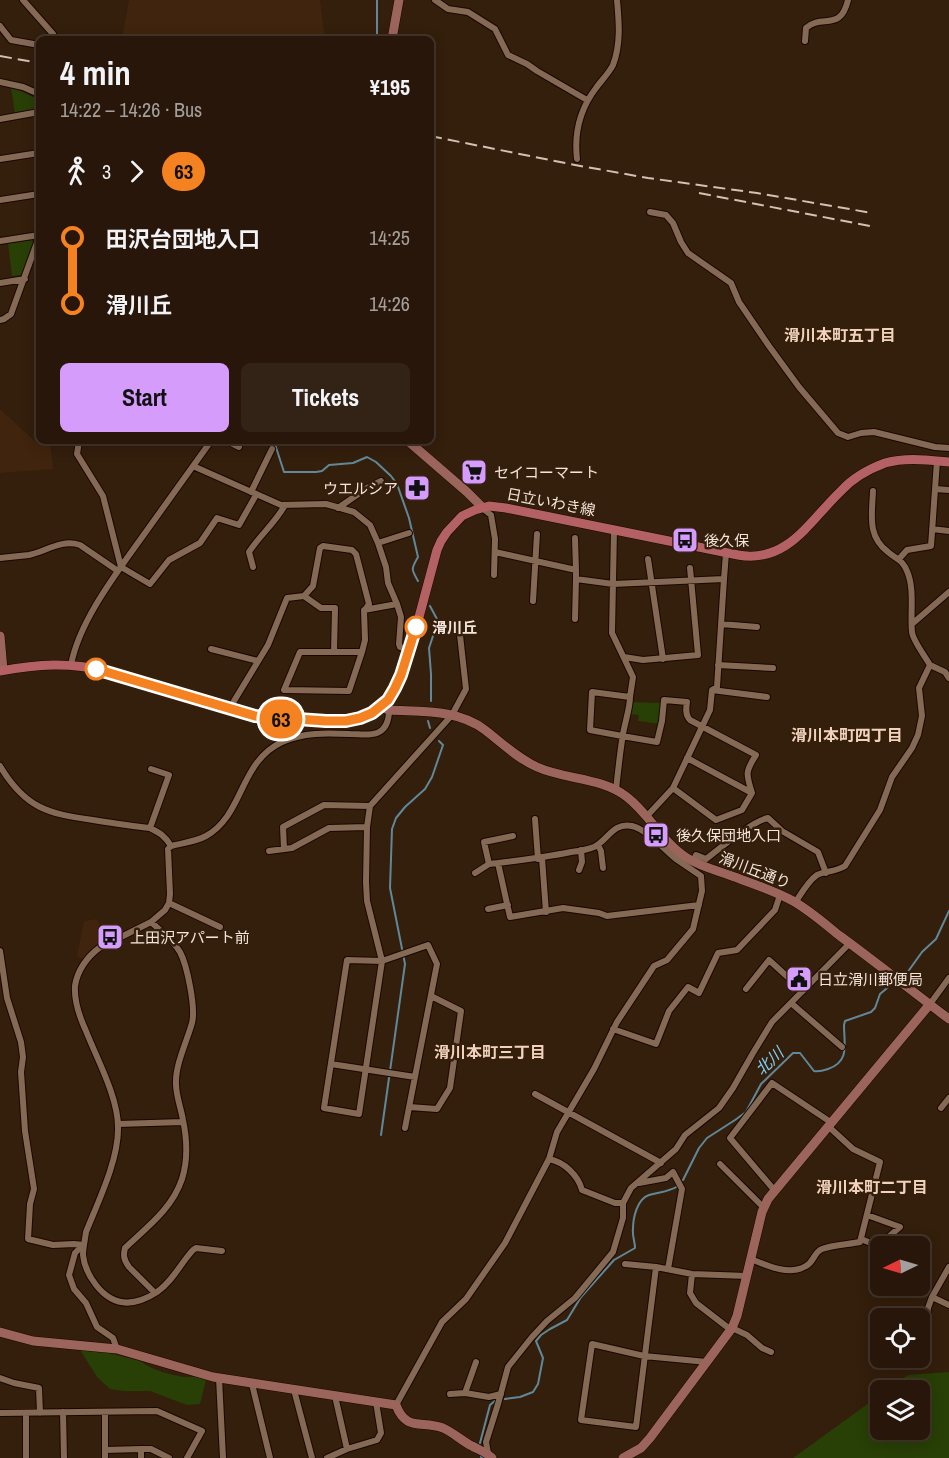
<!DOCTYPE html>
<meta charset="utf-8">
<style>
:root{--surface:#271609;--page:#332317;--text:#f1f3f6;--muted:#a49f9c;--line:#43352a;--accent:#d59cfb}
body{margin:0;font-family:"Archivo Narrow","Noto Sans JP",sans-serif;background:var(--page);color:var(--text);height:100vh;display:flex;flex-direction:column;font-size:22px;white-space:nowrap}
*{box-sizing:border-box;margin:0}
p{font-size:20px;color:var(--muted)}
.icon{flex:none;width:33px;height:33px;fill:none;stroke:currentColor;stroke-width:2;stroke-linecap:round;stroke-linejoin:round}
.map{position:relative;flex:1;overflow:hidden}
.panel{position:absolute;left:36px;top:36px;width:398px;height:408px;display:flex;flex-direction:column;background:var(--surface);border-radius:9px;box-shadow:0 3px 15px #0003,0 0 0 2px var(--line)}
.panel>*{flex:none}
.badge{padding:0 12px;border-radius:20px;font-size:21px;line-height:39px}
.needle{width:39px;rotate:265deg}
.buttons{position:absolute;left:870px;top:1236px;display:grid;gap:12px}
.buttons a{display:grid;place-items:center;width:60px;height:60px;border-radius:9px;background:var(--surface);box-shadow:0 3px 15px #0003,0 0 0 2px var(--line);font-size:30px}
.map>.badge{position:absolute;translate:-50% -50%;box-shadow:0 0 0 3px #fff}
.legs{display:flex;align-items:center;gap:9px;height:66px;padding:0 24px;font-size:20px}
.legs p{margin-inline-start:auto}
.summary{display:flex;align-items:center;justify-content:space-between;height:102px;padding:0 24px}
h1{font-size:33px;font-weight:700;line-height:45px}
.cta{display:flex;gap:12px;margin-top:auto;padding:12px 24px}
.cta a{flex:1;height:69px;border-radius:9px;background:var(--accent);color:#111;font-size:24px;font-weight:700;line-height:69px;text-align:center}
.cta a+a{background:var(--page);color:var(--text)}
ul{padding:0 24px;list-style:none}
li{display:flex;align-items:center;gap:21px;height:66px;font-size:22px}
li i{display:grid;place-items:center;width:9px;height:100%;margin:0 8px;background:currentColor}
li i::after{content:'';width:15px;height:15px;margin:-8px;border:4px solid;border-radius:50%;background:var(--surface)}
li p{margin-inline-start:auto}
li:first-child i{background:linear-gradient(#0000 50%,currentColor 0)}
li:last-child i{background:linear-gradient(currentColor 50%,#0000 0)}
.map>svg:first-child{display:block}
</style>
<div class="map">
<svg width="949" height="1458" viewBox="0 0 949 1458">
<rect width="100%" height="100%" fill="#341e0c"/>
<path fill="#40240d" d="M129,0h191l5,39h-203z
M0,409l39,36 11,-3 3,27 -53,4z
M97,919l10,21 -14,8 -11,11 -5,-3 7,-35z"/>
<path fill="#283f06" d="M11,88l12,4 16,8v9l-24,5z
M32,240l2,4 -10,29 -4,2 -8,1 -4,-33z
M630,702l34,1 -4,21 -22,-3 1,-6 -12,-1z
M77,1345l63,16c12,9 32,15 47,16 6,0 14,-1 20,-1l-7,28 -13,1 -37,-14h-27l-13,-2 -13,-12z
M949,1372v86h-156l87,-63v35h40v-40h-33l21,-15z"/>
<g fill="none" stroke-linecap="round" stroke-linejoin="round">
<path stroke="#608898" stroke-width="2" d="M377,39v-39
M274,441l10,31h32l6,-1 7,-6 24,-2 14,-6 9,5 15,14 6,8 12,34 9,39c-7,12 -7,12 0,24
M430,606l8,15 -9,27 2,26v27
M428,721l2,7
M907,973l15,-21 14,-13 13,-28
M381,1135l24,-171 -15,-76 2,-59 4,-11 9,-11 20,-18 7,-12 11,-32 -4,-4
M683,1180l16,-32 8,-10 28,-18 11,-8 15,-28 32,-31h7l14,18c5,1 8,0 14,-2 22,-7 16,-25 16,-44l1,-4 26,-9 4,-4 5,-14 12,-10
M505,1399l15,-2 13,-5 5,-8 5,-26 -7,-17 5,-6 9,-6 17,-9 14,-23 33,-37 21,-12c0,-6 -3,-13 -2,-19 0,-11 4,-30 16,-34 10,-3 20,-3 29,-9
M480,1443l10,-38 6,-5
M481,1457l1,1"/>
<g stroke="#1b0700" stroke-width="8">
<path id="street" d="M23,0l30,34 -6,5
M435,0l13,9 20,3 27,17 13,26 19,9 10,7 50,29
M0,26l11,14 28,5
M805,41l1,-13c16,-15 34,5 42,-28
M0,82l23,5 16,7
M0,119l39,-7
M0,159l39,-6
M577,159c-3,-26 3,-50 19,-71 5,-7 13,-15 17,-23 8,-21 6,-43 4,-65
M0,200l39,-6
M650,212l16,3 7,8 8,19 7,11 43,30 8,19 30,44 30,41 39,46 10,4 13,-4 13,-1 61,15 14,1
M0,241l39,-6
M0,283l25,-4
M0,320l4,-1 7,-5 28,-77
M79,441l-2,13 26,42 18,71 29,17 19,-24 31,-17 17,-25 22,7 17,-30
M227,441l12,6
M193,466l88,39 45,-1 28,8 16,13 8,18 8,24 2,16 9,21 -33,6 1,30 -3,12h-62l-16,38 65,1 13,-39
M935,489l14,1
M251,492l21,-43
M338,508l29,-20 14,-7
M482,508l9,7 4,24 -1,36
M932,529l17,2
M614,530l-2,103 21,44 -3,20 -38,-5 -2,38 32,6 35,6 5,-21 2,-21 23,2c-1,6 -2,13 3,18l66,35c-11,17 -10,19 -4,38
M575,538l1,32
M378,543l31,-10
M495,552l81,18v9l37,5 111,-5 2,-26
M0,558c10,-1 19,-2 29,-3 18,-4 32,-16 51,-10l38,26
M648,559l15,100
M899,559l8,-9 24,-4 6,-85
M253,567l-4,-15c11,-17 27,-30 36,-47
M304,596l17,12h14l-1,44
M533,601l4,-67
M397,604l4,13 -2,27 1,3 9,3
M575,619l1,-40
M721,624l36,3
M912,624l37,-32
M211,649l47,12
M624,657l19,3 55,-5 -8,-87
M71,665c8,-43 44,-90 69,-125 24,-33 47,-66 71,-99
M718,665l55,3
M930,665l15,7 4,6
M712,690l55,7
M230,709l4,-8 34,-56 19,-47 17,-2 9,-10 7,-38 3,-2 29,4 4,4 13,50 -4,6
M0,766c25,42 48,48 93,54 19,3 38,6 57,8 10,5 15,8 21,18
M673,788l43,32 26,-10 10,-17 -65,-35
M616,790c2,-19 4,-38 7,-56 2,-12 7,-26 7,-37
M647,816l26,-28 37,-78 2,-20 5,-3 7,-108
M535,819l3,40
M150,828l19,-53 -18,-6
M598,845l3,6 2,17
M284,849l-1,-22 41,-22 46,1
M269,851l23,-3 37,-20 38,-1
M542,858l4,54
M676,859c-11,-9 -30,-30 -44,-33 -19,-4 -24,14 -38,21 -7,3 -15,4 -23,5 -24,5 -48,8 -73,11l12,54 53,-9 36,5 8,3 92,-11
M693,862l3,-7 10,4c13,-10 48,-39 62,-41l14,13 36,21 8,21
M489,864l-5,-22 29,-6
M579,870l3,-8 -1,-12
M475,873l14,-9 9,-1
M169,903l51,24
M795,903c6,-9 13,-22 22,-28 8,-4 18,-3 28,-9l35,-56 12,-33 20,-29 6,-13 4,-19 -3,-28 11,-23c-5,-9 -17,-24 -18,-33 -2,-18 3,-43 -5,-61 -5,-12 -10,-11 -19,-19 -21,-16 -16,-37 -15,-61
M488,909l20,-4
M151,922c10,9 22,18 29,30 7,13 16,56 12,71 -5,18 -17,42 -16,61 0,12 5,24 7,36 4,19 5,40 -1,59 -10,30 -35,48 -57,69 -2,8 -1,12 4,19l26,26
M0,951l7,47 14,44 2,15 -2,15 4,59 9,58 -4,15 -2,35 25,6 21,-1 10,1
M746,989l23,-29 34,31
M791,1003l51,44
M930,1004l19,-26
M613,1029l43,15 13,-33 19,-24 11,6 19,-40 19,-3 38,-40 5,-15
M331,1064l84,13
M535,1094l126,69
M409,1107l28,2 13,-21 11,-77 -30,-15
M941,1108l8,-10
M118,1124l65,-2
M405,1128l32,-164 -9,-19 -46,16 -35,-1 -23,148 35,6 23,-153 -15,-60 -1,-19 1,-55 3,-21 82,-91 14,-26 -6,-54
M549,1159c15,3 29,16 33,31l33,13h8
M720,1164l44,44
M639,1183l27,-5 7,-6 9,17 -14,80
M775,1191l-45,-53 42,-55 60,40
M861,1239l17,7 22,-19 -33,-12
M83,1245l-8,8 -6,22 5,14 12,14 11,24 16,11 4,11
M222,1251l-26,-3 -3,2c-13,14 -20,31 -36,42 -23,15 -44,15 -61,-7 -7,-9 -12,-19 -13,-30 0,-7 2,-15 3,-23 12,-30 33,-73 32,-105 0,-30 -21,-68 -32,-96 -6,-13 -12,-30 -11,-45 2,-15 12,-29 24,-38l52,-26 14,-12 4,-7 1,-9 -2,-45 3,-3c11,-3 24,-4 35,-10 38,-21 33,-74 76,-94 22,-10 44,-9 68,-8 9,0 19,2 27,-1 10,-4 12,-13 12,-23
M751,1259c17,7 38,17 55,7 8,-4 8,-14 16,-17 9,-4 29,-5 38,-7l20,-80 -27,-13 -25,-23
M625,1264l31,3 36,7 55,2
M656,1267l-20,160 -55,-7 11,-76 52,12 63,6
M949,1267l-17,30 17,8
M692,1274l-2,19 6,10 35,27
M732,1328l15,7 15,13 9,4
M921,1357l7,-49 4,-11
M476,1362l-11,31 24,4 12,-3
M0,1378l14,5 25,5 1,25
M219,1378l4,80
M252,1384l18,74
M294,1390l18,68
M450,1394l15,-1
M335,1396l12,53
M396,1405l46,-83 24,-23 39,-56 44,-84 8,-27 37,-63 23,-47 37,-56 13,-6 26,-31 9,-38 -1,-15 -25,-17 3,-6
M63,1412l1,46
M105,1412v46
M0,1413l157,-2 45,20 -15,27
M26,1413v45
M141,1449h10l18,9
M105,1450l36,-1v9
M488,1453l-2,-11 12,-38 10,-37 24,-30 15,-16 28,-23 38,-46 10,-34v-15l8,-15 45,-39 9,-14 34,-27 14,-20 20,-35 19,-31 78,-79
M327,1458l20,-9 30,-9 4,-7 -5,-31"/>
</g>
<g stroke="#1b0700" stroke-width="10">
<path id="secondary" d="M392,39l7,-39
M408,441l59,51 15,15
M0,636l3,34
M381,707l8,3c33,2 69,-1 96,20 17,13 32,28 52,37 29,13 64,10 90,30 23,18 36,46 60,61 13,8 28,12 42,17 22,8 44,15 64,26 16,9 32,23 47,35 37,27 73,56 109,83
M0,1332l33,9 84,8 96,28 183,28c10,27 26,15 47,23 11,5 19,13 29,18 7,4 14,6 20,12
M623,1458l18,-10 9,-10 82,-110 5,-12 25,-104 6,-13 162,-195"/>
</g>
<g stroke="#1b0700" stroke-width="10">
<path id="primary" d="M0,671c38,-7 69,-9 106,0l149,45 81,6 24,-4 21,-11 7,-7 7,-12 20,-56 22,-82 4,-9 6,-9 15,-16 13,-6 14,-4 17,2 232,47c50,9 72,-35 104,-65 11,-12 27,-21 43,-27 21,-6 43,-3 64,-1"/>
</g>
<use href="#street" stroke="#846955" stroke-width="6"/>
<use href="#secondary" stroke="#9c655c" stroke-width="9"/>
<use href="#primary" stroke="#b36162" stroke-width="9"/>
<path stroke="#d2c1b4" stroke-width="2" stroke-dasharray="12 6" stroke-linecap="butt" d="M0,56l39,7
M430,136l145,29 73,13 109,15 115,20
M699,193l171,33"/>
</g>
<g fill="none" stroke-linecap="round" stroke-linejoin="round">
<g stroke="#fff" stroke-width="14">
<path id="line-1" d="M96,669l159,47 71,5h20l14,-3 12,-5 16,-13 7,-12 6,-13 15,-48"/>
</g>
<use href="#line-1" stroke="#f58220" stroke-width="9"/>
</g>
<defs>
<g id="supermarket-square" transform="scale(1.35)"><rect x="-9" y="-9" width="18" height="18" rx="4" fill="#d59cfb" stroke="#341e0c"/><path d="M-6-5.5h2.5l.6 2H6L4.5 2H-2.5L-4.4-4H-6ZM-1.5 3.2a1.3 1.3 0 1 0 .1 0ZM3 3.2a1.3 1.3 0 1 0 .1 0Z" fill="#111"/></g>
<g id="pharmacy-square" transform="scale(1.35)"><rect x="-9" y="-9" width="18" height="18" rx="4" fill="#d59cfb" stroke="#341e0c"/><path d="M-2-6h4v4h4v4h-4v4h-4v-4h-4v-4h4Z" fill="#111"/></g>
<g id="bus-square" transform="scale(1.35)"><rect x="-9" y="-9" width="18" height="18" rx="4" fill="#d59cfb" stroke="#341e0c"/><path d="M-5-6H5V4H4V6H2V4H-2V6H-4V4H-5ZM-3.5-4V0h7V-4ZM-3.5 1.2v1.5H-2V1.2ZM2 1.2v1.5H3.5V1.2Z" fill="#111"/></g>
<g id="civic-square" transform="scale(1.35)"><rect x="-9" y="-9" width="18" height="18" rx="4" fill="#d59cfb" stroke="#341e0c"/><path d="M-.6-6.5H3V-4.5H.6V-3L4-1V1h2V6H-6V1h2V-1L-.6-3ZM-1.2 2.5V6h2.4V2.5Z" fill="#111"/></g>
</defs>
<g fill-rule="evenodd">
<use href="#supermarket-square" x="474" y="472"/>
<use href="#pharmacy-square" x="417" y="488"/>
<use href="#bus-square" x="685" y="540"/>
<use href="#bus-square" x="656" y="835"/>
<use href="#bus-square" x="110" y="937"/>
<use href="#civic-square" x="799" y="979"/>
</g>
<g fill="#fff" stroke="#f58220" stroke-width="3">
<circle cx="416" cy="627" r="10"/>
<circle cx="96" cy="669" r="10"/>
</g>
<g text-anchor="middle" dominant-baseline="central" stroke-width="5" stroke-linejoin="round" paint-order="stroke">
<g font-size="15" fill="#f4e4d9" stroke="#341e0c" text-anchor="start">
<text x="494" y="472">セイコーマート</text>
<text x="398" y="488" text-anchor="end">ウエルシア</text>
<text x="704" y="540">後久保</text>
<text x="676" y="835">後久保団地入口</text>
<text x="130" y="937">上田沢アパート前</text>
<text x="818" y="979">日立滑川郵便局</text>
</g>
<g font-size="15" fill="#f4e4d9" stroke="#341e0c">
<text transform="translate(551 502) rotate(11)">日立いわき線</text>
<text transform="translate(755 870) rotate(21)">滑川丘通り</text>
</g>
<g font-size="15" font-weight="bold" fill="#f4e4d9" stroke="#341e0c" text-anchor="start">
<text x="432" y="627">滑川丘</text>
</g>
<g font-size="16" font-weight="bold" fill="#f1d2bc" stroke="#341e0c">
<text x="840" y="335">滑川本町五丁目</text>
<text x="847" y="735">滑川本町四丁目</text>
<text x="490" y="1052">滑川本町三丁目</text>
<text x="872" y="1187">滑川本町二丁目</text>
</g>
<g font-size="16" font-style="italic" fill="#80cff5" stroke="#341e0c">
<text transform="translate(769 1061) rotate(-43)">北川</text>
</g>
</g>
</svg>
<div class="buttons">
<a><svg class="needle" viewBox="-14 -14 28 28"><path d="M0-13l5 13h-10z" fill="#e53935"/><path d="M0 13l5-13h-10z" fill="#a49f9c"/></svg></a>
<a><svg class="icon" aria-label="locate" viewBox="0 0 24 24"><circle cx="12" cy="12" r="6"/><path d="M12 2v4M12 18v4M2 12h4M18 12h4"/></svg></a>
<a><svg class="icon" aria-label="layers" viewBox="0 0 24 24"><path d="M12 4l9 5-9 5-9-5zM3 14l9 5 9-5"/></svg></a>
</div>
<b class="badge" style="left:281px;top:719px;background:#f58220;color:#111">63</b>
<section class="panel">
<div class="summary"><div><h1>4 min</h1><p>14:22 – 14:26 · Bus</p></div><b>¥195</b></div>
<div class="legs"><svg class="icon" aria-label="walk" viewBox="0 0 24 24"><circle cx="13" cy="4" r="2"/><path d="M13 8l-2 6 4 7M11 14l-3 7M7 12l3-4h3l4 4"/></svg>3<svg class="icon" aria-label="forward" viewBox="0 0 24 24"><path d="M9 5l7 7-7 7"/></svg><b class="badge" style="background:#f58220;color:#111">63</b></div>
<ul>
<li><i style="color:#f58220"></i><b>田沢台団地入口</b><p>14:25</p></li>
<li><i style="color:#f58220"></i><b>滑川丘</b><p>14:26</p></li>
</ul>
<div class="cta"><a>Start</a><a>Tickets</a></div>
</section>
</div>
